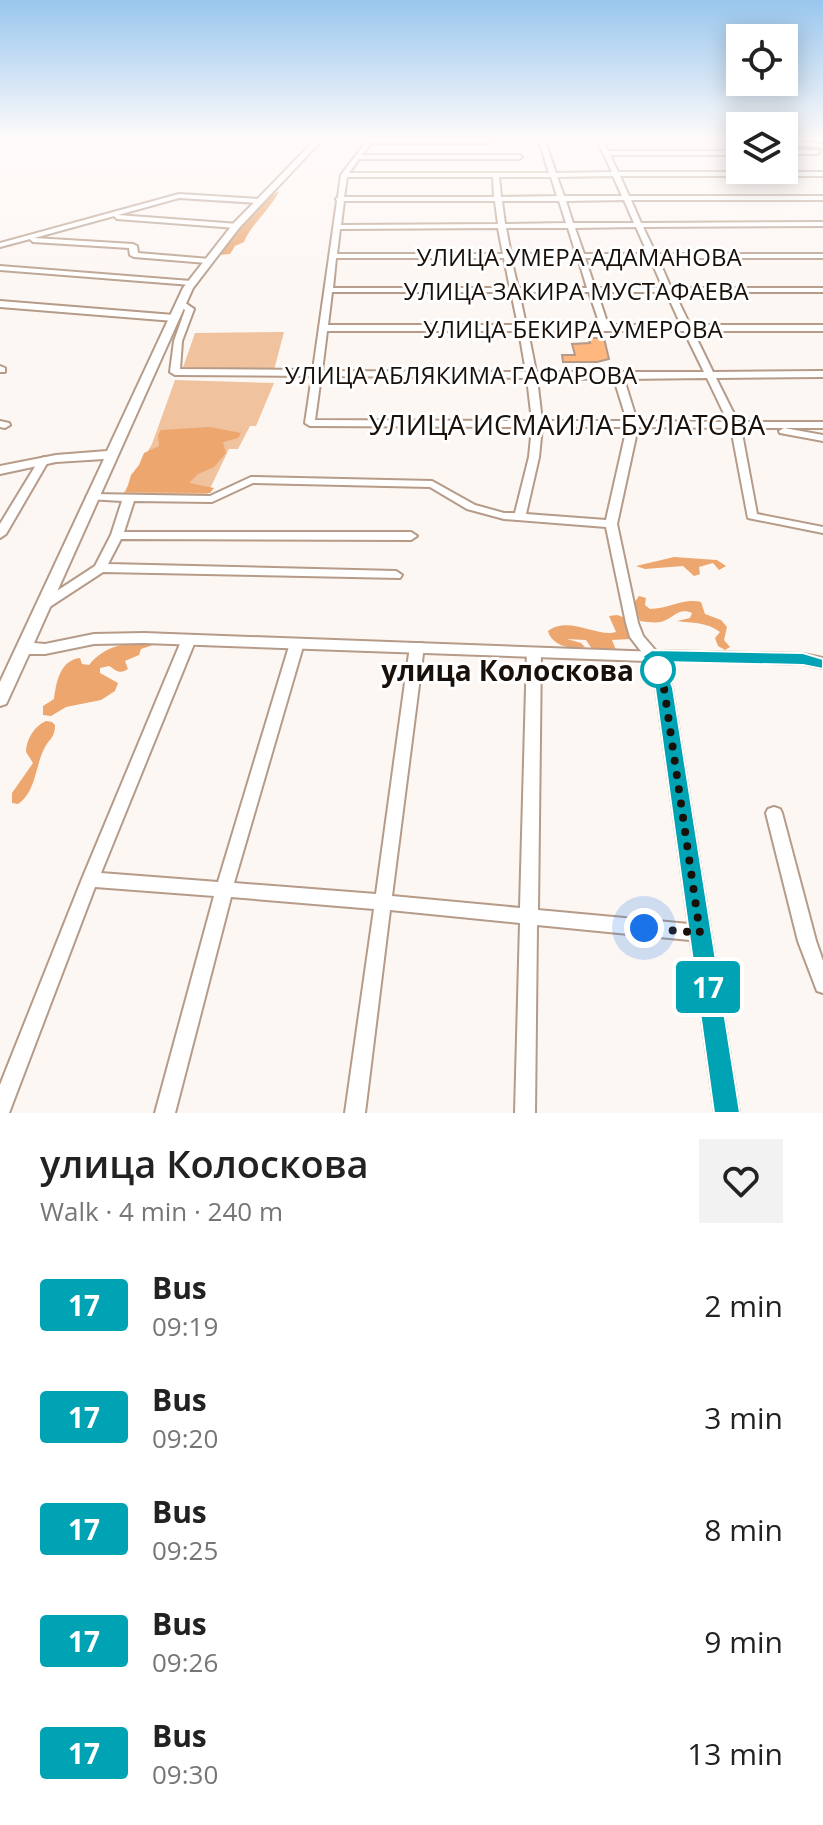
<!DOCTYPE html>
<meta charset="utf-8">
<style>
:root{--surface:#fff;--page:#f2f2f2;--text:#222;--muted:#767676}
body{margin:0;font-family:"Open Sans",sans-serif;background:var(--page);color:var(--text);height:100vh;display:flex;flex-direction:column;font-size:30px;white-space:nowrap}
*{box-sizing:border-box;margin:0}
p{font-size:26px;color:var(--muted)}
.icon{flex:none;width:44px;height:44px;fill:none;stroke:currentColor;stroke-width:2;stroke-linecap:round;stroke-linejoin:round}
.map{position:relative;height:1113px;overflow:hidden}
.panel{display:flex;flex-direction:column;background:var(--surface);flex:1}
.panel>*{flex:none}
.badge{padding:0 16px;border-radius:6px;font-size:28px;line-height:52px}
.fabs{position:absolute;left:726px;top:24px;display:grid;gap:16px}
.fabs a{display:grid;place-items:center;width:72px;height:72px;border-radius:0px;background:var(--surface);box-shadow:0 4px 20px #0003;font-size:40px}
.you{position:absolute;width:40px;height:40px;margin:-20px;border:6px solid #fff;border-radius:50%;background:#1a73e8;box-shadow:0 0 0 12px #1a73e833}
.map>.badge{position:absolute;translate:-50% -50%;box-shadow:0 0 0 4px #fff}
.round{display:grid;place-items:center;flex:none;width:84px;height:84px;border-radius:0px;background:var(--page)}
.head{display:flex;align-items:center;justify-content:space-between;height:136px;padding:0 40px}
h1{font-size:38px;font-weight:600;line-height:60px}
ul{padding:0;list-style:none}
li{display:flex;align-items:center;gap:24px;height:112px;padding:0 40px}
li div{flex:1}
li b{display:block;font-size:30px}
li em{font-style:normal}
li .badge{min-width:88px;font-weight:700;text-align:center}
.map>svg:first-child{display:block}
</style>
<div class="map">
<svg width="823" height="1113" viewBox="0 0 823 1113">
<rect width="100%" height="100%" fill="#fdf7f3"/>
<path fill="#f0c29e" d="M284,332l-10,38h-92l13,-37z
M175,380l99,3 -18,43h-6l-12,23h-9l-23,48 -83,-3 29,-50z"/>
<path fill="#eca66e" d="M279,191c-8,18 -27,32 -35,51l-9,4 -5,8 -11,1 45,-55z
M210,427l31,6 -3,5 -15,4 3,11 -12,14 -16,7 -9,9 25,5 -4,5 -84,-1 5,-17 8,-10 5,-12 15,-7 -1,-11 3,-5z
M674,557l43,3 9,6 -7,4 -6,-7 -14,4 1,7 -6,2 -11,-10 -38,3 -9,-3z
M639,596l7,2 -1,7 5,4c18,0 33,-11 51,-7l4,12 16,6 6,7 -3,13 6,7 -5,3 -7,-4 -3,-8 5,-6c-13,-10 -28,-9 -43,-11l13,-3 2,-5c-14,-6 -19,6 -31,9 -6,1 -15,0 -21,-1l-6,-18z
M617,615l12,4 1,20 -18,1 4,10 -24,-1 -6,-9 -19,-1 14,4 4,4c-13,3 -33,-1 -37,-16 21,-16 50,7 68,1l-7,-16z
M153,642l3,2 -15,5 -2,6 -14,6 3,8c-9,6 -12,1 -19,-3l-9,2v5l18,10 -3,8 -14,9 -35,7 -15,9 -8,-1v-9l11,-7c2,-16 6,-39 26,-41l2,6 7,1c17,-21 38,-22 64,-23z
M46,721l6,1 3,3c0,13 -6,14 -11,24 -9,18 -8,43 -26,55l-6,-1v-10l21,-30 -7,-11c0,-12 8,-26 20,-31z"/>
<path fill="#feb77f" stroke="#b49a87" stroke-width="2" d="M588,338h16l5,21 -12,3h-34l-1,-7h13l-3,-11 18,-1z"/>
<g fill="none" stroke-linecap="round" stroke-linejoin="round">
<g stroke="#b59b88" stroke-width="4">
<path id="minor" d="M369,138l121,1 3,2 -3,2h-119l-9,12h157l3,2 -3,2h-160l-10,14h200l-11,-35h6l12,35 56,-1 -16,-34h6l6,13h132v4h-130l8,17h205v4h-203l9,20h194v4h-192l10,23 182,-1v4l-180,1 13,27h167v4h-165l13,30h152v4h-149l16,33h133v6h-130l20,41 110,-1v6l-107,1 22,44h85v6h-82l16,86 66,13v6l-75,-15 -17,-90 -93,-1 -21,97 21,99 5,13 13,15 147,3 20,4v10l-20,-4 -156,-5 -17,-22 -4,-14 -20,-96 -102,-8 -37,-10 -37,-22 -177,-4 -41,19 -78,-1 -10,31h287l6,4 -6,4 -290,-1 -13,25 288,7 6,4 -2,3 -297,-6 -55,36h-8l-2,-3 2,-3 55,-36 16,-31 11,-34 -34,-2 -2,-2 6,-3 118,2 41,-19 181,4 43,24 29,8h11l14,-56 3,-30 -222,-1 -5,-3 7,-47 -137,-1 -5,-3 4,-31 11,-31 -8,-7 4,-3 13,9 -12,32 -2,28 133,1 24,-169 -1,-2 2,-2 3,-22zM613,176l9,20h-58l-7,-19zM347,177h146l1,20h-150zM499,177h52l6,19 -56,1zM624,200l10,23h-61l-7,-22zM344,201h151l3,23 -157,1zM502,201h57l7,22 -61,1zM636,227l12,27h-64l-9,-26zM498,228l5,26h-166l3,-25zM506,228h62l8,26h-65zM336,258h168l6,30h-177zM511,258h67l9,30h-69zM585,258h65l13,30h-68zM332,292h179l7,33h-190zM519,292h70l11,33h-74zM597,292h69l15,33h-73zM327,331h192l7,41 -204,-1zM528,331h156l20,41h-168zM321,376l206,2 5,43 -217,-1zM537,378l77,1 13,42h-85zM707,378l21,44 -91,-1 -13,-42zM542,427h85l-21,93 -80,-6 13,-57z
M784,140l39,4v4l-39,-4z
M784,150h33l3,2 -3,2h-33z
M179,194l79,5 3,2 -3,2 -79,-5 -61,17 121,9v4h-3l-119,-9 -3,-3 -80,22 99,6 4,2 1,7 72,6v4h-3l-73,-6 -4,-2 -1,-7 -96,-6 -3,-3 -30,8v-4z
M0,266l191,15 4,2 -4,2 -191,-15z
M0,301l174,14 4,3 -4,3 -174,-14z
M0,366l5,2v4h-5z
M0,421l9,2 1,2 -5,3 -5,-1z
M784,428l39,7v6l-43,-8 -1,-2z
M44,457l5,3 -43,74 -6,4v-14l39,-64z
M189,635l5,1 2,3 -95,234 117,9 72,-239 2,-3h10l2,3 -70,240 142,11 34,-248 2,-3h10l2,3 -32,250 128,12 7,-257 2,-3h10l2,3 -3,259 162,15 6,2 3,6 -3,6 -6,2 -163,-16 -2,188h-20l5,-190 -130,-13 -25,203h-20l29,-204 -143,-12 -56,216h-20l59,-217 -119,-9 -86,226h-9v-28l82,-206 100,-240 2,-3z
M774,807l6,2 2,4 34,128 7,20v32l-6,-2 -19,-50 -32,-128 2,-4z"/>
</g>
<g stroke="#b59b88" stroke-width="4">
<path id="major" d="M317,138h7l-85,90 -46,60 -159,355 11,1 49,-10 50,-1 514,19 14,36 67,425h-24l-59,-425 -10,-27 -502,-18 -50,1 -49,10h-16l-21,46 -2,4 -6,2v-24l104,-223 -48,3 -56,12v-8l56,-11 51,-4 76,-163 50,-64z"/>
</g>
<use href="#minor" fill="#fff" fill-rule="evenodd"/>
<use href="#major" fill="#fff" fill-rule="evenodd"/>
</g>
<linearGradient id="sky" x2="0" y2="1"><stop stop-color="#99c6ee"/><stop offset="0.47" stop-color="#fefbfa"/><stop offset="1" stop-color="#fefbfa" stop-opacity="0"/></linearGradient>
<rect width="823" height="294" fill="url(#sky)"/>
<path fill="#00a3b4" stroke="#fff" stroke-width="2" d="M652,650l151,3 20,6v10l-20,-4 -140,-3 10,26 67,425h-26l-59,-425 -12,-32z"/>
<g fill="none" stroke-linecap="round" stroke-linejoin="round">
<path stroke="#191009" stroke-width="8" stroke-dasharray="0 14.4" d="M644,928l56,5 -36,-245 -6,-18"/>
</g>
<circle fill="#fff" stroke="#00a3b4" stroke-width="4" cx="658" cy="670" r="16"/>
<g text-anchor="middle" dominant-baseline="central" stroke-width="6" stroke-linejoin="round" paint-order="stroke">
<g font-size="24" fill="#191009" stroke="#fff">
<text x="579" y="256">УЛИЦА УМЕРА АДАМАНОВА</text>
<text x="576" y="290">УЛИЦА ЗАКИРА МУСТАФАЕВА</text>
<text x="573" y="328">УЛИЦА БЕКИРА УМЕРОВА</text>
<text x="461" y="374">УЛИЦА АБЛЯКИМА ГАФАРОВА</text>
</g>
<g font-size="28" fill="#191009" stroke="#fff">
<text x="567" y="424">УЛИЦА ИСМАИЛА БУЛАТОВА</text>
</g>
<g font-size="28" font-weight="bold" fill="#191009" stroke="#fff" text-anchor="end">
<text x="634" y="670">улица Колоскова</text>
</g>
</g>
</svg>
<div class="fabs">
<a><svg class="icon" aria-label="locate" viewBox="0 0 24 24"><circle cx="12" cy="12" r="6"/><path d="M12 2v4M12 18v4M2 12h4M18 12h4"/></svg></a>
<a><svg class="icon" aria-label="layers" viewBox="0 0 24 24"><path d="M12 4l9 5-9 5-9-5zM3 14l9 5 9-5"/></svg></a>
</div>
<div class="you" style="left:644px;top:928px"></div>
<b class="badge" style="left:708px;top:987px;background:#00a3b4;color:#fff">17</b>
</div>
<section class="panel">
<div class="head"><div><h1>улица Колоскова</h1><p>Walk · 4 min · 240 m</p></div><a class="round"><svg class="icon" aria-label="heart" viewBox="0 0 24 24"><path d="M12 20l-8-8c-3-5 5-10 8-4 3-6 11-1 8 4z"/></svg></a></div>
<ul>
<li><span class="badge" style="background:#00a3b4;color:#fff">17</span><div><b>Bus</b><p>09:19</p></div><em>2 min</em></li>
<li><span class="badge" style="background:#00a3b4;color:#fff">17</span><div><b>Bus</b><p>09:20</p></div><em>3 min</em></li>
<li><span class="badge" style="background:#00a3b4;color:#fff">17</span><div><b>Bus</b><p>09:25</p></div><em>8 min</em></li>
<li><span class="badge" style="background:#00a3b4;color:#fff">17</span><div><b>Bus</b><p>09:26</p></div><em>9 min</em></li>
<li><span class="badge" style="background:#00a3b4;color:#fff">17</span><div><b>Bus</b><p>09:30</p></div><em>13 min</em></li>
</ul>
</section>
